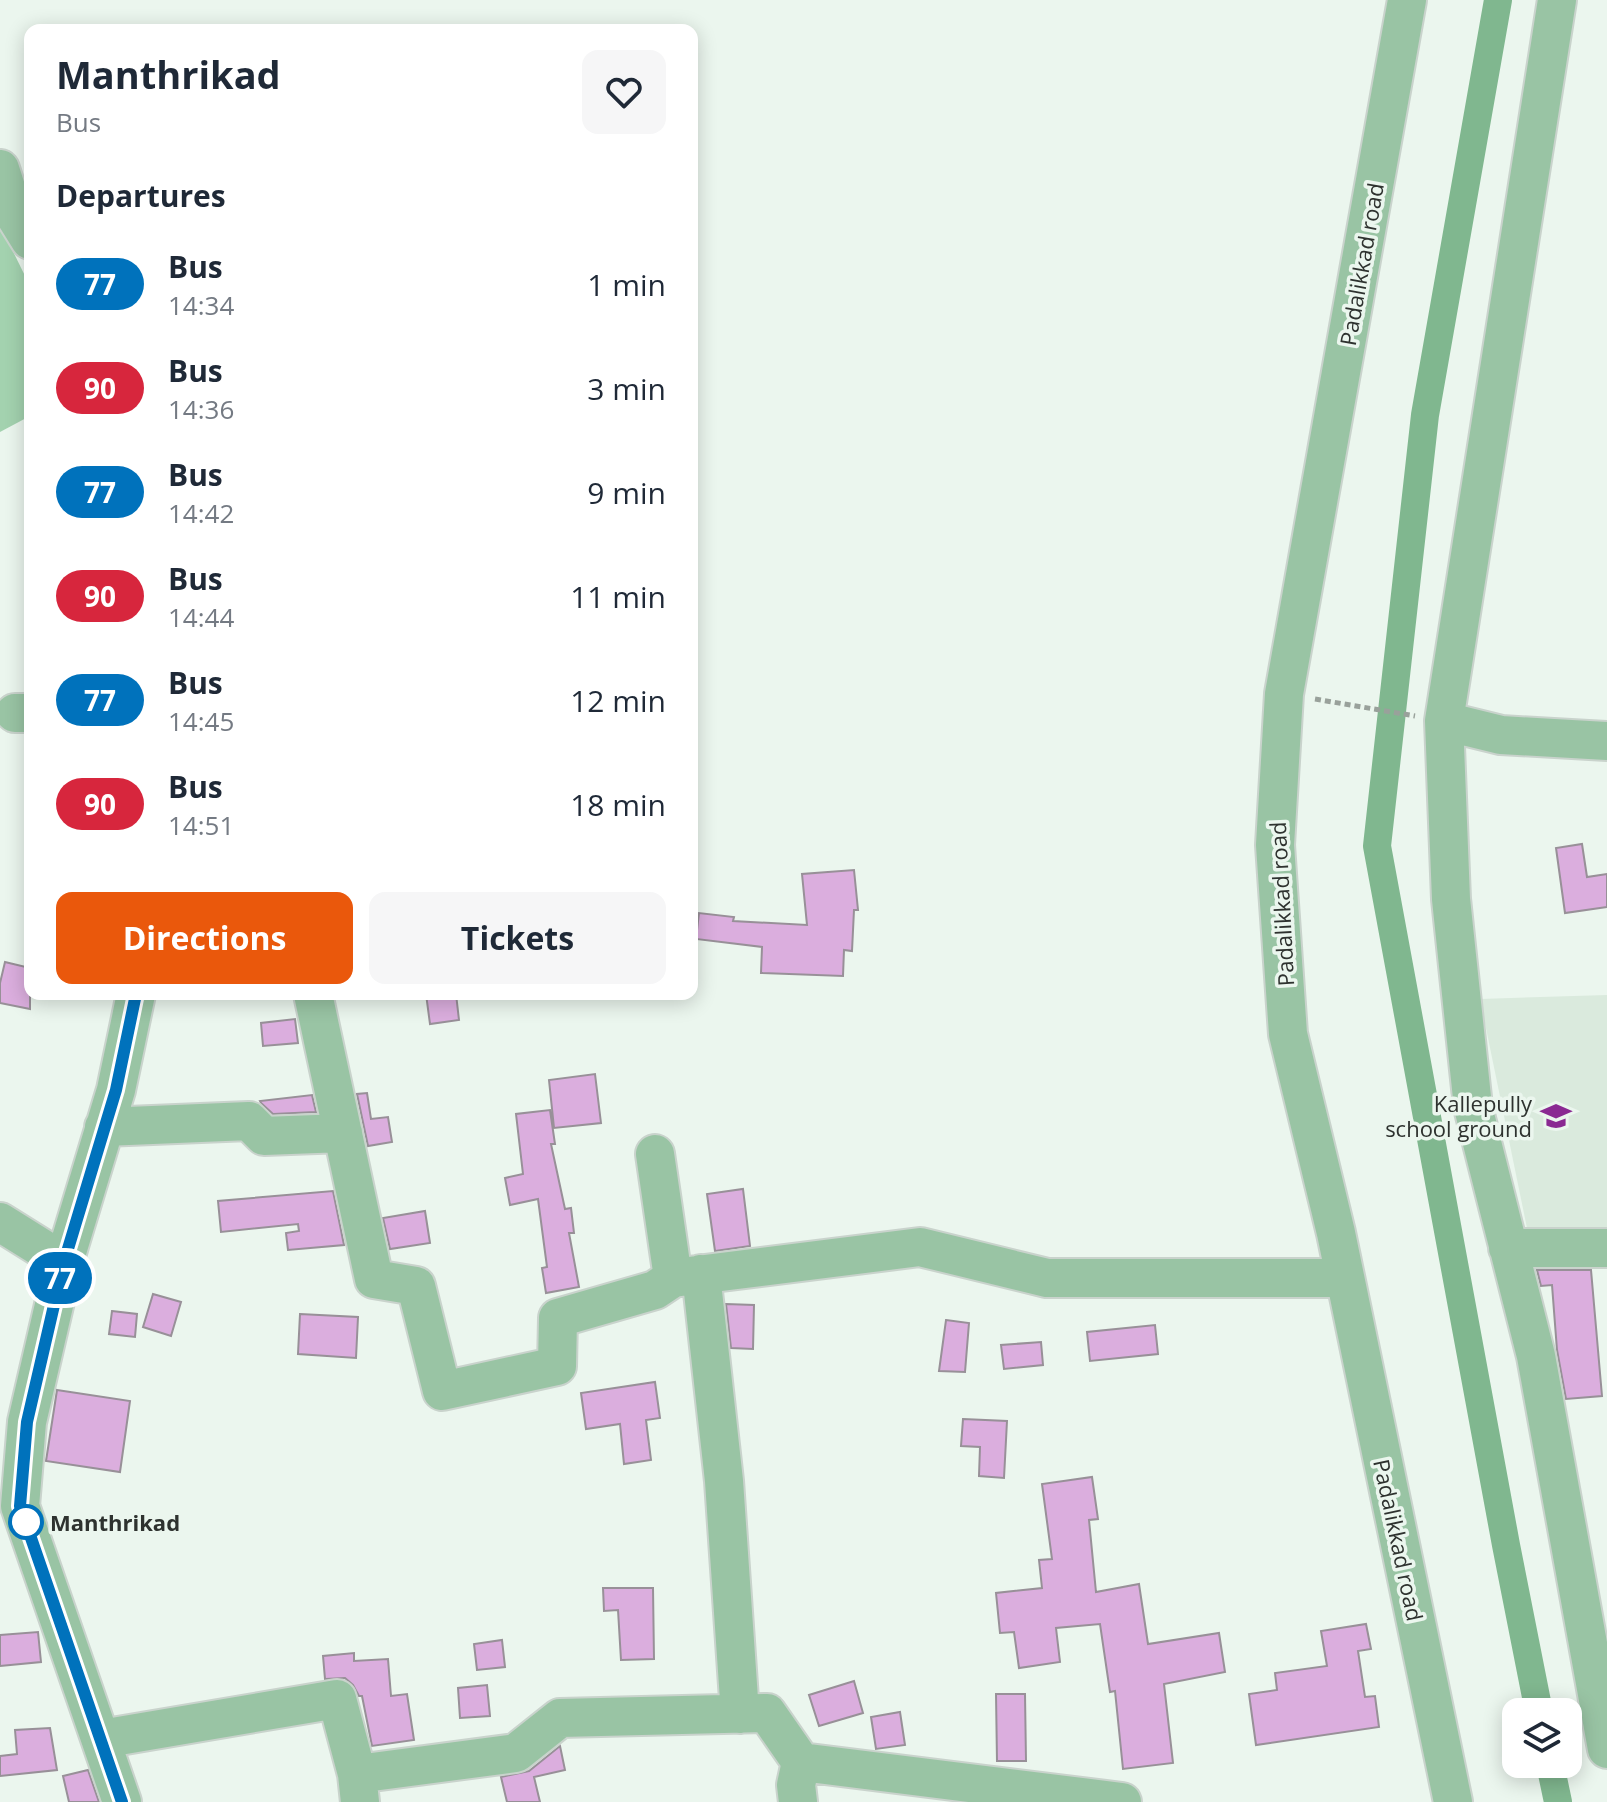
<!DOCTYPE html>
<style>
:root{--surface:#fff;--page:#f6f6f7;--text:#1f2937;--muted:#747a83;--accent:#ea580c}
body{margin:0;font-family:"Open Sans",sans-serif;background:var(--page);color:var(--text);height:100vh;display:flex;flex-direction:column;font-size:30px;white-space:nowrap}
*{box-sizing:border-box;margin:0}
p{font-size:26px;color:var(--muted)}
.icon{flex:none;width:44px;height:44px;fill:none;stroke:currentColor;stroke-width:2;stroke-linecap:round;stroke-linejoin:round}
.map{position:relative;flex:1;overflow:hidden}
.details{position:absolute;left:24px;top:24px;width:674px;height:976px;display:flex;flex-direction:column;background:var(--surface);border-radius:16px;box-shadow:0 4px 20px #0003}
.details>*{flex:none}
.badge{padding:0 16px;border-radius:26px;font-size:28px;line-height:52px}
.tools{position:absolute;left:1502px;top:1698px;display:grid;gap:16px}
.tools a{display:grid;place-items:center;width:80px;height:80px;border-radius:16px;background:var(--surface);box-shadow:0 4px 20px #0003;font-size:40px}
.map>.badge{position:absolute;translate:-50% -50%;box-shadow:0 0 0 4px #fff}
h2{padding:0 32px;font-size:30px;line-height:72px}
.round{display:grid;place-items:center;flex:none;width:84px;height:84px;border-radius:16px;background:var(--page)}
.headline{display:flex;align-items:center;justify-content:space-between;height:136px;padding:0 32px}
h1{font-size:38px;font-weight:700;line-height:60px}
.button{display:flex;gap:16px;margin-top:auto;padding:16px 32px}
.button a{flex:1;height:92px;border-radius:16px;background:var(--accent);color:#fff;font-size:32px;font-weight:700;line-height:92px;text-align:center}
.button a+a{background:var(--page);color:var(--text)}
ul{padding:0;list-style:none}
li{display:flex;align-items:center;gap:24px;height:104px;padding:0 32px}
li div{flex:1}
li b{display:block;font-size:30px}
li em{font-style:normal}
li .badge{min-width:88px;font-weight:700;text-align:center}
.map>svg:first-child{display:block}
</style>
<div class="map">
<svg width="1607" height="1802" viewBox="0 0 1607 1802">
<rect width="100%" height="100%" fill="#ebf6ee"/>
<path fill="#daeadd" d="M1607,995v237l-79,1 -48,-234z"/>
<path fill="#a3d2af" d="M0,225l30,61v130l-30,16z"/>
<g fill="none" stroke-linecap="round" stroke-linejoin="round">
<path stroke="#80b78f" stroke-width="28" d="M1498,0l-73,415 -48,431 129,699 33,167
M1550,1764l8,38"/>
</g>
<path fill="#dbaede" stroke="#989098" stroke-width="2" d="M1582,844l5,33 20,-3v33l-42,6 -9,-65z
M854,870l4,40h-4l-2,41 -8,-1 -1,26 -82,-3 1,-26 -66,-8 3,-26 35,4 -1,4 74,4 -5,-51z
M5,962l25,6v41l-30,-6v-20z
M426,994h30l3,26 -29,4z
M295,1019l3,24 -35,3 -2,-23z
M595,1074l6,49 -47,5 -5,-48z
M367,1093l4,26 17,-2 4,25 -24,4 -11,-52z
M312,1095l4,17 -43,2 -12,-11 -1,-2z
M550,1110l5,34h-4l14,65 6,-1 3,25h-5l10,54 -33,6 -4,-25 5,-1 -9,-68 -28,6 -5,-27 18,-4 -7,-60z
M743,1189l7,57 -35,5 -8,-57z
M333,1191l11,54 -56,5 -2,-17 13,-2 -1,-7 -77,8 -3,-31z
M425,1211l5,32 -40,6 -7,-31z
M1537,1270h54l11,126 -36,3 -9,-49 -5,-65 -11,1z
M153,1294l28,8 -10,34 -28,-9z
M726,1304l28,1 -1,44 -22,-1z
M112,1311l25,3 -2,23 -26,-3z
M300,1314l58,3 -2,41 -58,-4z
M946,1320l23,3 -4,49 -26,-1z
M1155,1325l3,29 -68,7 -3,-29z
M1041,1342l2,23 -39,4 -3,-24z
M655,1382l5,36 -14,2 5,40 -27,4 -4,-40 -34,5 -5,-36z
M57,1390l73,11 -10,71 -74,-11z
M963,1419l44,2 -3,57 -25,-2 1,-29 -19,-1z
M1092,1477l6,42 -9,1 7,72 43,-8 9,60 71,-11 6,39 -61,12 9,79 -50,6 -8,-78 -5,1 -10,-68 -44,4 4,34 -41,6 -5,-36 -14,1 -4,-40 46,-5 -3,-28 13,-1 -10,-75z
M603,1588h50l1,71 -33,1 -3,-50 -14,1z
M1366,1624l5,25 -13,2 7,46 10,-1 4,31 -123,18 -7,-51 28,-4 -2,-17 52,-7 -6,-35z
M38,1632l3,30 -41,4v-31z
M502,1640l3,27 -28,3 -3,-26z
M354,1653v8l34,-2 3,37 16,-2 7,46 -42,6 -10,-50h-3l-6,-11 -8,-7 -20,1 -2,-23z
M854,1681l9,32 -44,13 -10,-31z
M487,1685l3,31 -30,2 -2,-30z
M996,1694h29l1,67h-29z
M900,1712l5,33 -29,4 -5,-32z
M50,1728l7,42 -57,6v-20l17,-2 -2,-24z
M560,1746l5,24 -31,7 6,25h-33l-6,-25 28,-6z
M88,1770l11,32h-30l-6,-26z"/>
<g fill="none" stroke-linecap="round" stroke-linejoin="round">
<g stroke="#c9d3cc" stroke-width="42">
<path id="minor" d="M1407,0l-123,694 -9,151 13,189 48,199 117,569
M1557,0l-113,721 7,178 22,208 63,249 71,393
M0,169l15,47 15,24
M15,713h15
M1444,721l57,14 106,6
M313,994l61,285 42,7 26,105 115,-25 1,-48 97,-28 18,-12 247,-31 127,31h298
M104,1127l145,-6 15,15 79,-3
M655,1154l18,124
M0,1222l64,40
M1508,1248h99
M701,1274l23,207 16,233
M101,1739l236,-40 20,75
M122,1802l-102,-296 7,-84 37,-160 52,-172 20,-96
M360,1802l-3,-28 159,-21 44,-35 207,-5 34,49
M798,1802l-2,-17 5,-23 321,40"/>
</g>
<path stroke="#99a19b" stroke-width="5" stroke-dasharray="6 4" stroke-linecap="butt" d="M1315,699l100,17"/>
<use href="#minor" stroke="#99c4a4" stroke-width="38"/>
</g>
<g fill="none" stroke-linecap="round" stroke-linejoin="round">
<g stroke="#fff" stroke-width="18">
<path id="line" d="M122,1802l-102,-296 7,-84 37,-160 52,-172 20,-96"/>
</g>
<use href="#line" stroke="#0072bc" stroke-width="12"/>
</g>
<defs>
<g id="school-bare" transform="scale(2.4)"><path d="M0-5L7-2L0 1L-7-2ZM-4 1L0 2.5L4 1V4Q0 6-4 4Z" fill="#8a2992" stroke="#ebf6ee" stroke-width="2.5" paint-order="stroke"/></g>
</defs>
<g fill-rule="evenodd">
<use href="#school-bare" x="1556" y="1116"/>
</g>
<circle fill="#fff" stroke="#0072bc" stroke-width="4" cx="26" cy="1522" r="16"/>
<g text-anchor="middle" dominant-baseline="central" stroke-width="7" stroke-linejoin="round" paint-order="stroke">
<g font-size="22" fill="#2e322f" stroke="#ebf6ee">
<text transform="translate(1361 264) rotate(-80)">Padalikkad road</text>
<text transform="translate(1281 904) rotate(-93)">Padalikkad road</text>
<text transform="translate(1399 1540) rotate(78)">Padalikkad road</text>
</g>
<g font-size="22" fill="#2e322f" stroke="#ebf6ee" text-anchor="end">
<text x="1532" y="1103">Kallepully<tspan x="1532" dy="25">school ground</tspan></text>
</g>
<g font-size="22" font-weight="bold" fill="#2e322f" stroke="#ebf6ee" text-anchor="start">
<text x="50" y="1522">Manthrikad</text>
</g>
</g>
</svg>
<div class="tools">
<a><svg class="icon" aria-label="layers" viewBox="0 0 24 24"><path d="M12 4l9 5-9 5-9-5zM3 14l9 5 9-5"/></svg></a>
</div>
<b class="badge" style="left:60px;top:1278px;background:#0072bc;color:#fff">77</b>
<section class="details">
<div class="headline"><div><h1>Manthrikad</h1><p>Bus</p></div><a class="round"><svg class="icon" aria-label="heart" viewBox="0 0 24 24"><path d="M12 20l-8-8c-3-5 5-10 8-4 3-6 11-1 8 4z"/></svg></a></div>
<h2>Departures</h2>
<ul>
<li><span class="badge" style="background:#0072bc;color:#fff">77</span><div><b>Bus</b><p>14:34</p></div><em>1 min</em></li>
<li><span class="badge" style="background:#d7263d;color:#fff">90</span><div><b>Bus</b><p>14:36</p></div><em>3 min</em></li>
<li><span class="badge" style="background:#0072bc;color:#fff">77</span><div><b>Bus</b><p>14:42</p></div><em>9 min</em></li>
<li><span class="badge" style="background:#d7263d;color:#fff">90</span><div><b>Bus</b><p>14:44</p></div><em>11 min</em></li>
<li><span class="badge" style="background:#0072bc;color:#fff">77</span><div><b>Bus</b><p>14:45</p></div><em>12 min</em></li>
<li><span class="badge" style="background:#d7263d;color:#fff">90</span><div><b>Bus</b><p>14:51</p></div><em>18 min</em></li>
</ul>
<div class="button"><a>Directions</a><a>Tickets</a></div>
</section>
</div>
